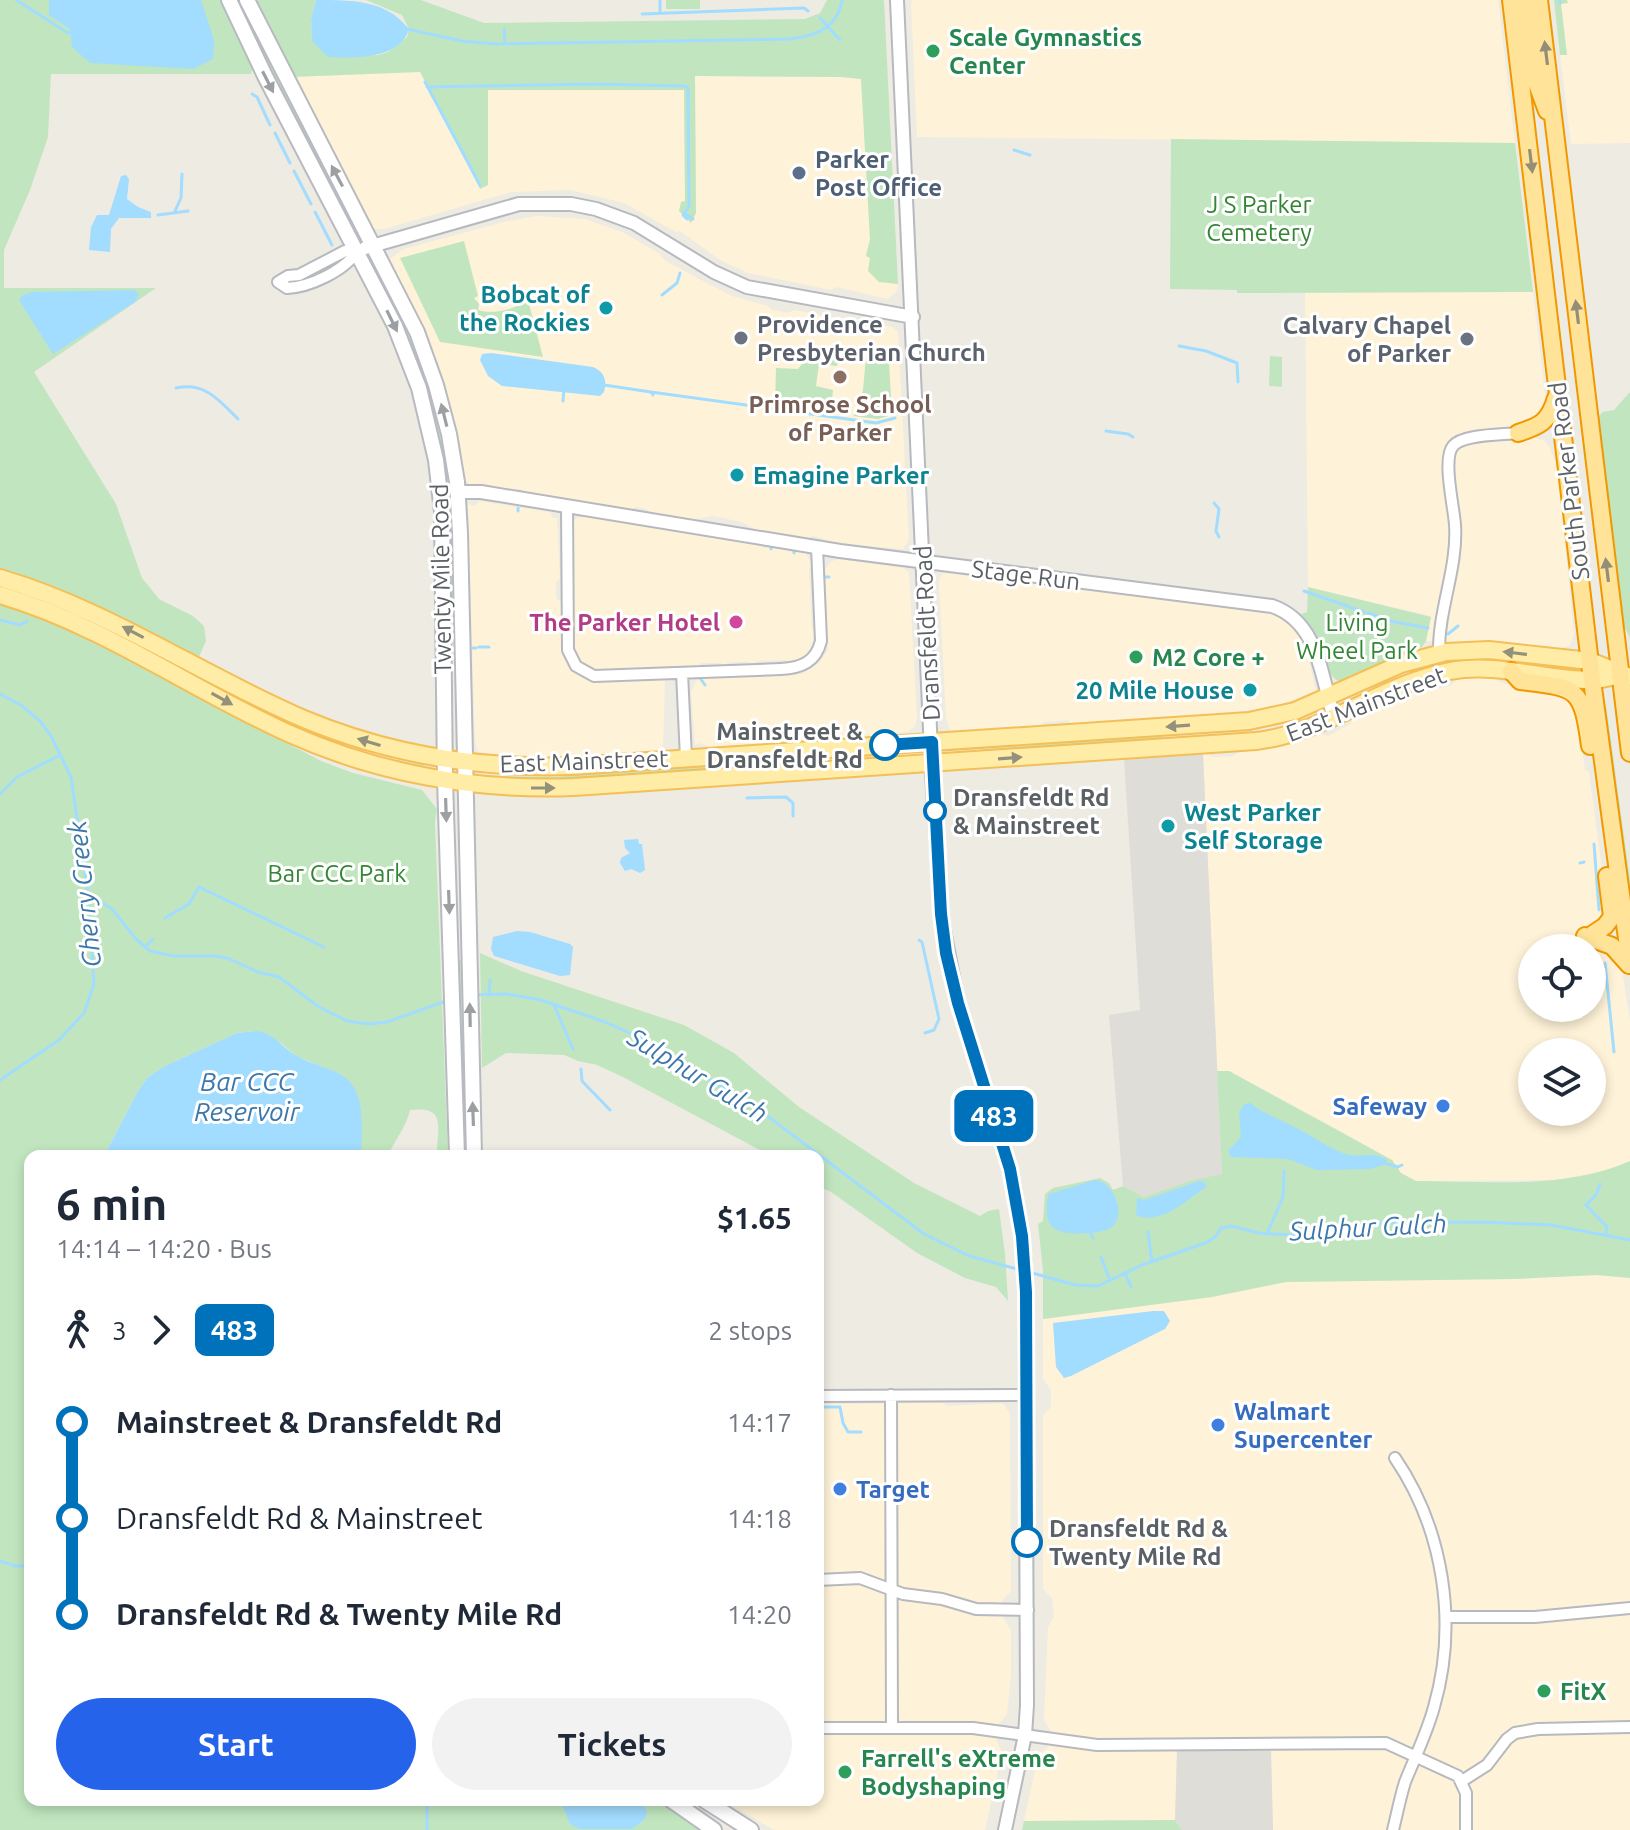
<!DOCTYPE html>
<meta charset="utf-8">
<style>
:root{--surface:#fff;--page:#f2f2f3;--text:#1f2937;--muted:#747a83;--accent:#2563eb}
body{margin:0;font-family:Ubuntu,sans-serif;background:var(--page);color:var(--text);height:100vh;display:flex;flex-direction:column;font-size:30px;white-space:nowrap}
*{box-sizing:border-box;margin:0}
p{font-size:26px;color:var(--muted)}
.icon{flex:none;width:44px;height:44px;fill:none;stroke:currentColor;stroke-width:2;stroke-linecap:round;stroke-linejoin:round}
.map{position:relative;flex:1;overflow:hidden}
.panel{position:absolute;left:24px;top:1150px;width:800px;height:656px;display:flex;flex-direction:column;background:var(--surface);border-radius:16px;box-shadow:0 4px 12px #0003}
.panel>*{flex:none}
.badge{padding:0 16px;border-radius:12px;font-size:28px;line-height:52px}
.fabs{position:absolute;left:1518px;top:934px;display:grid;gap:16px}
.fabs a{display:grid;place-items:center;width:88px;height:88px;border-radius:50%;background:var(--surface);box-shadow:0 4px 12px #0003;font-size:40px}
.map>.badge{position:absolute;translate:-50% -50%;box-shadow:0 0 0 4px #fff}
.legs{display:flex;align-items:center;gap:12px;height:88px;padding:0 32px;font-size:26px}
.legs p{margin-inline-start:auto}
.overview{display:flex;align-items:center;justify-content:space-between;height:136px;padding:0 32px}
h1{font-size:44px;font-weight:600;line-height:60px}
.cta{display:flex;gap:16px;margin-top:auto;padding:16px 32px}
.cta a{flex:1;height:92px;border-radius:48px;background:var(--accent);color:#fff;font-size:32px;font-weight:600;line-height:92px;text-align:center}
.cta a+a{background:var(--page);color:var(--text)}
ul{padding:0 32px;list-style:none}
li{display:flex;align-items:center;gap:28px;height:96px;font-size:30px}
li i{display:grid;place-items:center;width:12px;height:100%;margin:0 10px;background:currentColor}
li i::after{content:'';width:20px;height:20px;margin:-10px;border:6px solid;border-radius:50%;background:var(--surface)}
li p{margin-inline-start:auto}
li:first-child i{background:linear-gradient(#0000 50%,currentColor 0)}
li:last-child i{background:linear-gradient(currentColor 50%,#0000 0)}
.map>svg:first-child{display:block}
</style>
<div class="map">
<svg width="1630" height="1830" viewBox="0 0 1630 1830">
<rect width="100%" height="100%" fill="#eeebe3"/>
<path fill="#fef3d8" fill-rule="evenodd" d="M913,0h585l17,143 -598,-6 -6,-134z
M1567,0h63v143l-59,1 -11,-89 7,-1 -6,-51h6z
M420,72l67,41 1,-23h196l1,112 -6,8 12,12 5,-9 -1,-137 146,1 20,2 9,160 -4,17 4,2 3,17 4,5 21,4 -1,7 -10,8 -50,-12 -6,3 -83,-17 -28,-13 -40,-29 -4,1 -52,-29 -54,-13 -59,2 -127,37h-11l-82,-152z
M537,216l48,3 37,13 38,22 4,6 41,22 27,14 36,10 2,3 17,4 7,-3 54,10v3l7,3 10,-4 27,5 6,5 11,207 -6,10 -76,-7 -5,-4 -10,-2 -4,3 -50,-8 -16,-9 -29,-6 -24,4 -38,-6 -4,-5 -11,-2 -7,3 -104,-17 -4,-4 -16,1 -35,-5 -5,-5 -78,-219 17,-12 100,-27z
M1305,292h228l13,110 -9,16 -1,20 9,3 5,7 8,23 16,164 -4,10 -14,5 -68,-7 -62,-2 5,-25 -123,-29z
M480,501l70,11 3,6h4l3,60 -4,4v16l5,4 3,54 15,19 13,6 73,-1 -2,71 -111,6 -55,-1 -19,-5 -3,-10 -7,-232v-5l6,2z
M586,516l165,27 14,5 6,-2 35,7 6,12 -3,4 3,60 3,3 -4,15 -10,14 -11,2 -3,-3 -30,1 -4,4 -4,-3h-20l-4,4 -4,-3h-20l-3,4 -98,4 -18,-6 -5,-5 -5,-14v-124l5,-4z
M839,559l64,9 6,4 8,145 -2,9 -6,5 -22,4 -178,12 -9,-4 -5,2 -4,-53 5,-11 9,-4 97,-3 17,-11 9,-13 -3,-81 7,-8z
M943,573l308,36 29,7 21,18 5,12 10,45 -43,17 -60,7 -2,3 -45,-2 -95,8 -3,-4 -8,1 -15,1 -6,4 -84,5 -5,-2 -4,-10 -7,-138z
M1459,678h32l14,6 10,-1 44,5 18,24 8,58 4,2 17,127 1,49 14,16 9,56v141l-18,8 -55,11 -141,1 -15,-8 -9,-13 -55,-31 -108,-58h-12l-14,-318 11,4 19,-1 5,-4 35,-4 44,-15 11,3 22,-12 4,-7 59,-26h13l24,-5zM1532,948h60v60h-60zM1532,1052h60v60h-60z
M1597,1275l33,3v552h-357l-2,-79 -94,-1 -2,70 -151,1 14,-66 9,-7 4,-17 -7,-11 4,-93 6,-10 -2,-19 -9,-9v-174l8,-8v-17l-8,-11v-60l169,-22 74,-15 227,-3z
M942,1403l6,3 55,-3 7,11 1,177 -8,9v18l8,12v45l-4,39 -9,11 -2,14 6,13 -17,78h-211l-52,-30h96v-396z"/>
<path fill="#dfddd7" d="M1203,753l19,421 -78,23 -21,-11 -14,-171 31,-5 -16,-251z
M1177,1750l94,1 2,79h-91l-7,-10z"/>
<path fill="#c1e6bf" d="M0,0h223l30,66 -2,8h-200l-3,63 -18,53 -26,60v38h152l-122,84 82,132 26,74 17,21 34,17 11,10 2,15 -7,16 -7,-1 -102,-53 -90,-31z
M235,0h5l118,228 -55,-92z
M254,0h62l-5,19 1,22 22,16 44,-2 10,-3 19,-15 2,-8 -7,-14 -36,-15h55l63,23 321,-4 15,-6 7,-13h57l14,284 -19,-2 -11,-11 2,-13 -4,-2 4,-17 -9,-160 -20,-2 -146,-1 1,137 -5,10 -12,-12 2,-9 4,-1 -1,-111h-196v95l-8,4 -60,-117 -129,5z
M666,0h34v9h-34z
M1554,0h13l1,3 -7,1 6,51h-7z
M1171,139l344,4 18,149 -296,1v-3l-67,-1z
M464,241l14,55 -4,2 5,6 -1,6c16,5 37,-1 50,-10l15,57 -103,-15 -40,-84z
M375,272c18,32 43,77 54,112 23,72 25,145 26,221l-6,2 -3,-118z
M806,349l34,5 -3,12 -18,-2 -3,22 17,4 -2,22 -56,-7 1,-37 22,1 7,-9z
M1270,356l12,1v30l-13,-1z
M866,357l23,4 3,54 -14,4 -25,-3 3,-3 7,-23z
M1630,392v246l-8,-17 -24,-204 5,-5 11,-2z
M0,584l22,6 127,57 276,117 -2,2 -117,-33 -306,-143z
M1308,587l123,30 -5,24 -4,6 -81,35c-17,-6 -14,-25 -21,-40 -5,-10 -12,-19 -19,-28l6,-2z
M0,604l61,21 36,17 224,119 32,12 69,17 15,19 -2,13 13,334h-17l6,-7c2,-27 6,-43 -27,-39 -4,18 -15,29 -22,46h-27l-1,-50 -20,-32 -44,-18 -15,-13 -25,-12 -19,2 -72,33 -17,11 -10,14 -34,65h-74v644h633l41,30h-704z
M1606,705l24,175v26l-26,-200z
M1155,734l13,6 -214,12z
M911,751l-2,2 -102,8 -35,5 -234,17 -56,-7 76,1 81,-10z
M480,953l41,18 163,54 50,28 65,54 115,76 66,33 8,-5 11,-2 6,45 3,47 -12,-14 -31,-9 -48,-25 -86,-61 -13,-6v-30h-47l-148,-79 -26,-12 -19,-4 -14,-6 -58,-2 -24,15z
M460,960h4l5,196h-7l-4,-194z
M1217,1071h12l163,89 9,13 15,8c70,0 149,9 214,-20v117l-33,-3 -84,4 -227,3 -74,15 -169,22v-49l-5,-46 5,-3 2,-27 8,-6 47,-10 9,5 4,7 10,-4 21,11 46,-16 32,-7z
M1175,1820l7,10h-160l2,-9z"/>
<path fill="#a2dcff" d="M49,0h152l13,40 -1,19 -20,10 -103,-6 -18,-16 -2,-18 -21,-14z
M316,0c38,0 70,0 93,29 -9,31 -55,29 -81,28l-16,-16 -1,-22z
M126,175l3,4 -2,20 11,8 13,5v6h-32l-8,11 -1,23 -21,-2 2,-23 6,-12h12l12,-39z
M134,290l5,4 -4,8 -82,52 -34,-54 4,-5 9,-3z
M491,353l102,14c12,5 14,14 11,25l-4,4 -98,-10 -14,-10 -8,-16 2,-6z
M638,839l1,5h3l3,26 -5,3 -9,-4 -6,2 -5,-8 1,-5 9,-5 -5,-5 -1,-8z
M517,931l13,1 40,12 3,3 -3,28 -10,1 -66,-20 -3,-7 2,-12z
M256,1031c20,2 26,18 43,26 13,7 28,10 41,17 28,15 21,56 21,82h-257l34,-65 10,-14 17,-11 72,-33z
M1250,1103c15,12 33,17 50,27 15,8 29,18 45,24 16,5 28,-4 42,6l-4,5 -13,4 -53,1 -29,-11 -57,-2 -3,-6 13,-14 -2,-24 5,-9z
M1095,1180c16,1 29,27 21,42 -5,9 -15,9 -24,11l3,6 -3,1 -3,-7c-17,1 -42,2 -42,-20 0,-7 -1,-12 2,-19z
M1199,1181l6,1 1,5c-19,13 -46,39 -70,28l1,-17 8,2z
M1153,1311h11l6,10 -5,8 -94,47 -7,2 -8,-11 -3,-44z
M560,1800h80l7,11 -2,8 -13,10h-53l-9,-5z"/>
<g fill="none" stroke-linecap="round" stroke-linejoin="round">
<path stroke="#a2dcff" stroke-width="3" d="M16,0l52,33 5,-1
M660,0v11
M1560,0v3
M642,14l162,-6 4,3
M820,18l20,22
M407,29l55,12 35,3 292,-5c24,-2 49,-11 53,-39
M504,29l1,15
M425,82l55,103
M427,87l167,-3 91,2 3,2 1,118 -6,9 4,4
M252,94l5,3 13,28
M275,133l15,30
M1014,150l16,5
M294,171l17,33
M181,198l1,-24
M175,211l5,-11
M315,212l17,33
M684,213l9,6
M158,215l30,-4
M662,295l15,-12 3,-10
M1179,346l27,5 31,12 1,19
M604,385l47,7 2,3
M176,388c29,-6 43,12 62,31
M651,392l225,31 19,-5
M563,401l1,-12
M1106,431l22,3 5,3
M1214,503l5,6 -3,22 3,6
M518,511v-3
M771,549v-3
M794,553v-3
M826,577h3
M1304,591l60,21
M1368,613l27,9 33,6
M0,620l20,5 7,-4
M1448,634l10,-8
M479,647h10
M473,648h3
M700,678l5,7
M0,694l21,11 19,16 11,15 20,41 17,117 6,90 -10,29 -25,27 -59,40
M0,794l17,-17 43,-22
M747,798l39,-1 7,6v13
M1594,844l5,66
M1580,863l4,-1
M88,894l24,15 24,30 14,12 24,5h40l13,2 31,14 21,5 40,30 28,14 22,3 18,-2 59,-21
M165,918l24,-14 10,-17 125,60
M919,940l3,2 17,77 -5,11 -9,3
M145,947l8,-8
M1605,963l9,89
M489,994l1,-14
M473,995l33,-1 35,6 64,22 34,15 122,74 163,123 45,22 52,14
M554,1005l19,44
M581,1069l1,12 28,29
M1384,1163l14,4 4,-2
M1600,1184l-4,11 -10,10 21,22 -1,7
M1148,1232l4,30
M1267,1234l16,-37 1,-26
M1101,1257l9,23
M1029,1272l46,13 23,1 44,-21 66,-23 8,-6 5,-8 10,-2 28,7 46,3 84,-13 94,-1 68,3 79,15
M1125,1273l6,14
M818,1407h22l3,16 5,9h13
M0,1561l15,5h15
M427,1830v-30"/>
<g stroke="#b6b9be" stroke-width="14">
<path id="minor" d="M345,251h12c-12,20 -48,36 -70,37l-9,-6 10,-6 11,-1z
M567,506l1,144 8,16 18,10 187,-7c20,-1 35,-7 40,-28l-4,-94
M1439,653c-1,-43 19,-85 16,-128 -1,-18 -13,-66 -2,-79 10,-12 49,-11 65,-13
M682,673l4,85
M891,1395l1,332
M818,1396l208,-1
M818,1580l42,-2 43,16 39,5 34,10 52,1
M1446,1617h89l95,-9
M818,1728h155l124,17 289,-2 72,33 8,17v37
M1462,1781l25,-16 20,-26 8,-6 23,-4 92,-2
M1393,1830c4,-16 7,-32 12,-48 10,-25 22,-49 29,-75 24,-83 10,-177 -39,-249"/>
</g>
<g stroke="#b6b9be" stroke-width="16">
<path id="tertiary" d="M897,0l35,773 9,141 17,89 56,182 11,78 2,442 -2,30 -20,95
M365,248l154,-44h52l25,5 38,14 80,49 33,15 166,30
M457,492h24l359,59 432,55c47,16 49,71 62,112"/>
</g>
<g stroke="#b7bac0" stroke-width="18">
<path id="secondary" d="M229,0l36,76 130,250 24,62 17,72 6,52 3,268 12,376
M247,0l170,332 19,53 13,49 8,48 3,51 14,623
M671,1800l43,30
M704,1800l47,30"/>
</g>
<g stroke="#f4bf57" stroke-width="20">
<path id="primary" d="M0,578c109,32 201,97 304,141 86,36 176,50 268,47l677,-45 46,-10 106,-47 45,-12 43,-2 101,11 40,16
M0,595c105,31 192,95 290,139 89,40 187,57 284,53l682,-46c70,-8 126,-57 194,-70 47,-9 93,9 140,9 10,0 20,-3 30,-5"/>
</g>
<g stroke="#f19800" stroke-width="20">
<path id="trunk" d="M1511,0l81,680 38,281
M1525,0l9,76 13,35
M1539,0l91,753
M1518,433c22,-7 31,-11 38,-35
M1511,671l9,10c57,7 62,5 70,65
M1593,934l12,-8 7,-9 -5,-41
M1585,936l27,10 17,19"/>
</g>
<use href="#minor" stroke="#fff" stroke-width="10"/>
<use href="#tertiary" stroke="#fff" stroke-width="12"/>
<use href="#secondary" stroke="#fff" stroke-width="14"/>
<use href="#primary" stroke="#ffeca7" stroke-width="16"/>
<use href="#trunk" stroke="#ffe398" stroke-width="16"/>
</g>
<defs><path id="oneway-solid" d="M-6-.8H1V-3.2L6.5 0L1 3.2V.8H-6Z" transform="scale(2)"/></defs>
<g fill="#948e76">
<use href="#oneway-solid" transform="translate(1546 53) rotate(-97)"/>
<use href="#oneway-solid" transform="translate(1531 161) rotate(83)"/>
<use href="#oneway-solid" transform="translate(1577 312) rotate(-97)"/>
<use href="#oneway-solid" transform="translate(1607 570) rotate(-97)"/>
</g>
<g fill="#9da0a2">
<use href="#oneway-solid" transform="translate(268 82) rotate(63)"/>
<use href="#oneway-solid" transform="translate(337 176) rotate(-118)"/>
<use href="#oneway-solid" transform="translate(392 321) rotate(64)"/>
<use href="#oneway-solid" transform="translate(444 415) rotate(-104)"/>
<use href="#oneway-solid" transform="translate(446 810) rotate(88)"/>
<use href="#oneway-solid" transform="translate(449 902) rotate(88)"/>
<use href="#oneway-solid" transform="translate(470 1015) rotate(-91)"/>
<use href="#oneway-solid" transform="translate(473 1114) rotate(-92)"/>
</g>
<g fill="#94917b">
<use href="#oneway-solid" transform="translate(133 632) rotate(-152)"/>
<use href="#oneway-solid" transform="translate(1515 653) rotate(-173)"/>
<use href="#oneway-solid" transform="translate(222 699) rotate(29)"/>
<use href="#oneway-solid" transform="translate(1178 726) rotate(176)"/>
<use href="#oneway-solid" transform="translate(369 742) rotate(-163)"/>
<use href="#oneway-solid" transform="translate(1010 758) rotate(-4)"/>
<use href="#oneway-solid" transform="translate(543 788)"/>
</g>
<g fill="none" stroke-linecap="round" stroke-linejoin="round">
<g stroke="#fff" stroke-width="18">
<path id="line-1" d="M885,745l47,-3 9,172 5,39 12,50 52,166 12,67 4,56 1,250"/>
</g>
<use href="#line-1" stroke="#0072bc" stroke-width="12"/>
</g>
<g fill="#2e9e5b" stroke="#fff" stroke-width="3">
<circle cx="933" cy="51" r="8"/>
<circle cx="1136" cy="657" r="8"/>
<circle cx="1544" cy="1691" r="8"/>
<circle cx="845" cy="1772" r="8"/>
</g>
<circle fill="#5c6f8a" stroke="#fff" stroke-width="3" cx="799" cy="173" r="8"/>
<g fill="#0f9aa8" stroke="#fff" stroke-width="3">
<circle cx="606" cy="308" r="8"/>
<circle cx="737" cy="475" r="8"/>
<circle cx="1250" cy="690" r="8"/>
<circle cx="1168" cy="826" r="8"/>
</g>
<g fill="#6b7280" stroke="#fff" stroke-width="3">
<circle cx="741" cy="338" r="8"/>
<circle cx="1467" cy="339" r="8"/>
</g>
<circle fill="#8d6e63" stroke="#fff" stroke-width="3" cx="840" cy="377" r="8"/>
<circle fill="#d1479c" stroke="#fff" stroke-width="3" cx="736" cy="622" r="8"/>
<g fill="#fff" stroke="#0072bc" stroke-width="4">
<circle cx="885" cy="745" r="14"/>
<circle cx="935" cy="811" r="10"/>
<circle cx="1027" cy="1542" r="14"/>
</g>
<g fill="#3f7fe0" stroke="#fff" stroke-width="3">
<circle cx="1443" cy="1106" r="8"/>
<circle cx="1218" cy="1425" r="8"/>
<circle cx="840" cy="1489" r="8"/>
</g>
<g text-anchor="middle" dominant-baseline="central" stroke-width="6" stroke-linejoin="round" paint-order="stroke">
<g font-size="24" font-weight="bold" fill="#27864d" stroke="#fff" text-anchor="start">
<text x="949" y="37">Scale Gymnastics<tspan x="949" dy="28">Center</tspan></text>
<text x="1152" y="657">M2 Core +</text>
<text x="1560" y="1691">FitX</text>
<text x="861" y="1758">Farrell's eXtreme<tspan x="861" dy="28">Bodyshaping</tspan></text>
</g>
<g font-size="24" font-weight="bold" fill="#4e5e75" stroke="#fff" text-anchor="start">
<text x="815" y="159">Parker<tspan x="815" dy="28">Post Office</tspan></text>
</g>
<g font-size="24" fill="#338433" stroke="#fff">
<text x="1259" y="204">J S Parker<tspan x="1259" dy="28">Cemetery</tspan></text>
<text x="1357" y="622">Living<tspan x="1357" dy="28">Wheel Park</tspan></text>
<text x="337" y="873">Bar CCC Park</text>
</g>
<g font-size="24" font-weight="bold" fill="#0d838f" stroke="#fff" text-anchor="end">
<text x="590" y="294">Bobcat of<tspan x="590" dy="28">the Rockies</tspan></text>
<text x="753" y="475" text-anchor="start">Emagine Parker</text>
<text x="1234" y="690">20 Mile House</text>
<text x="1184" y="812" text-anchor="start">West Parker<tspan x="1184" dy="28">Self Storage</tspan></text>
</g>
<g font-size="24" font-weight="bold" fill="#5b616d" stroke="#fff" text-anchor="start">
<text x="757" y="324">Providence<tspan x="757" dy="28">Presbyterian Church</tspan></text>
<text x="1451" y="325" text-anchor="end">Calvary Chapel<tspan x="1451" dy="28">of Parker</tspan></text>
</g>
<g font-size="24" font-weight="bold" fill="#785e54" stroke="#fff">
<text x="840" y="404">Primrose School<tspan x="840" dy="28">of Parker</tspan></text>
</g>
<g font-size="24" fill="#5b6064" stroke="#fff">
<text transform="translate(1569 481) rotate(-97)">South Parker Road</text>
<text transform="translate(1026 575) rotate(7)">Stage Run</text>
<text transform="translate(441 579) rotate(-91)">Twenty Mile Road</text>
<text transform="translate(927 633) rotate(-93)">Dransfeldt Road</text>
<text transform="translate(1366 704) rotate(-21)">East Mainstreet</text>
<text transform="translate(584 761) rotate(-2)">East Mainstreet</text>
</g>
<g font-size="24" font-weight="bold" fill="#b23c85" stroke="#fff" text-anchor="end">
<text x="720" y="622">The Parker Hotel</text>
</g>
<g font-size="24" font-weight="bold" fill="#5b6064" stroke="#fff" text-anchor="start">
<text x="863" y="731" text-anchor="end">Mainstreet &amp;<tspan x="863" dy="28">Dransfeldt Rd</tspan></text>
<text x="953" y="797">Dransfeldt Rd<tspan x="953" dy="28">&amp; Mainstreet</tspan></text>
<text x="1049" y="1528">Dransfeldt Rd &amp;<tspan x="1049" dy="28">Twenty Mile Rd</tspan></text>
</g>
<g font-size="24" font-weight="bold" fill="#366cbe" stroke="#fff" text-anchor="start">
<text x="1427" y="1106" text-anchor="end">Safeway</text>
<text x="1234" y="1411">Walmart<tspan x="1234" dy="28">Supercenter</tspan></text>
<text x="856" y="1489">Target</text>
</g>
<g font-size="26" font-style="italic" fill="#3b77aa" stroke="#fff">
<text transform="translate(84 894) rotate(-96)">Cherry Creek</text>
<text transform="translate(698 1075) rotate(31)">Sulphur Gulch</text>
<text x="247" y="1081">Bar CCC<tspan x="247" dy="30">Reservoir</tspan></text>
<text transform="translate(1368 1227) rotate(-3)">Sulphur Gulch</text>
</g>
</g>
</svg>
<div class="fabs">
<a><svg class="icon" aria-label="locate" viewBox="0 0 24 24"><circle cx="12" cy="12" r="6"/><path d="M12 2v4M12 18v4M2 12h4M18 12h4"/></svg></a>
<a><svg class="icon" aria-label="layers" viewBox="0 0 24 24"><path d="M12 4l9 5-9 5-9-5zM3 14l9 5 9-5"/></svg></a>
</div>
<b class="badge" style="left:994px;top:1116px;background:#0072bc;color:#fff">483</b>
<section class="panel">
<div class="overview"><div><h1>6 min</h1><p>14:14 – 14:20 · Bus</p></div><b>$1.65</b></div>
<div class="legs"><svg class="icon" aria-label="walk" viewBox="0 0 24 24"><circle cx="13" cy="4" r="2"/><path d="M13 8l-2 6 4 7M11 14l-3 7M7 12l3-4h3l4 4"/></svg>3<svg class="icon" aria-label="forward" viewBox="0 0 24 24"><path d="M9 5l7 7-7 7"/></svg><b class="badge" style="background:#0072bc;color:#fff">483</b><p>2 stops</p></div>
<ul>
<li><i style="color:#0072bc"></i><b>Mainstreet &amp; Dransfeldt Rd</b><p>14:17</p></li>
<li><i style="color:#0072bc"></i><span>Dransfeldt Rd &amp; Mainstreet</span><p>14:18</p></li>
<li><i style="color:#0072bc"></i><b>Dransfeldt Rd &amp; Twenty Mile Rd</b><p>14:20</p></li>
</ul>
<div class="cta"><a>Start</a><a>Tickets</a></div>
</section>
</div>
